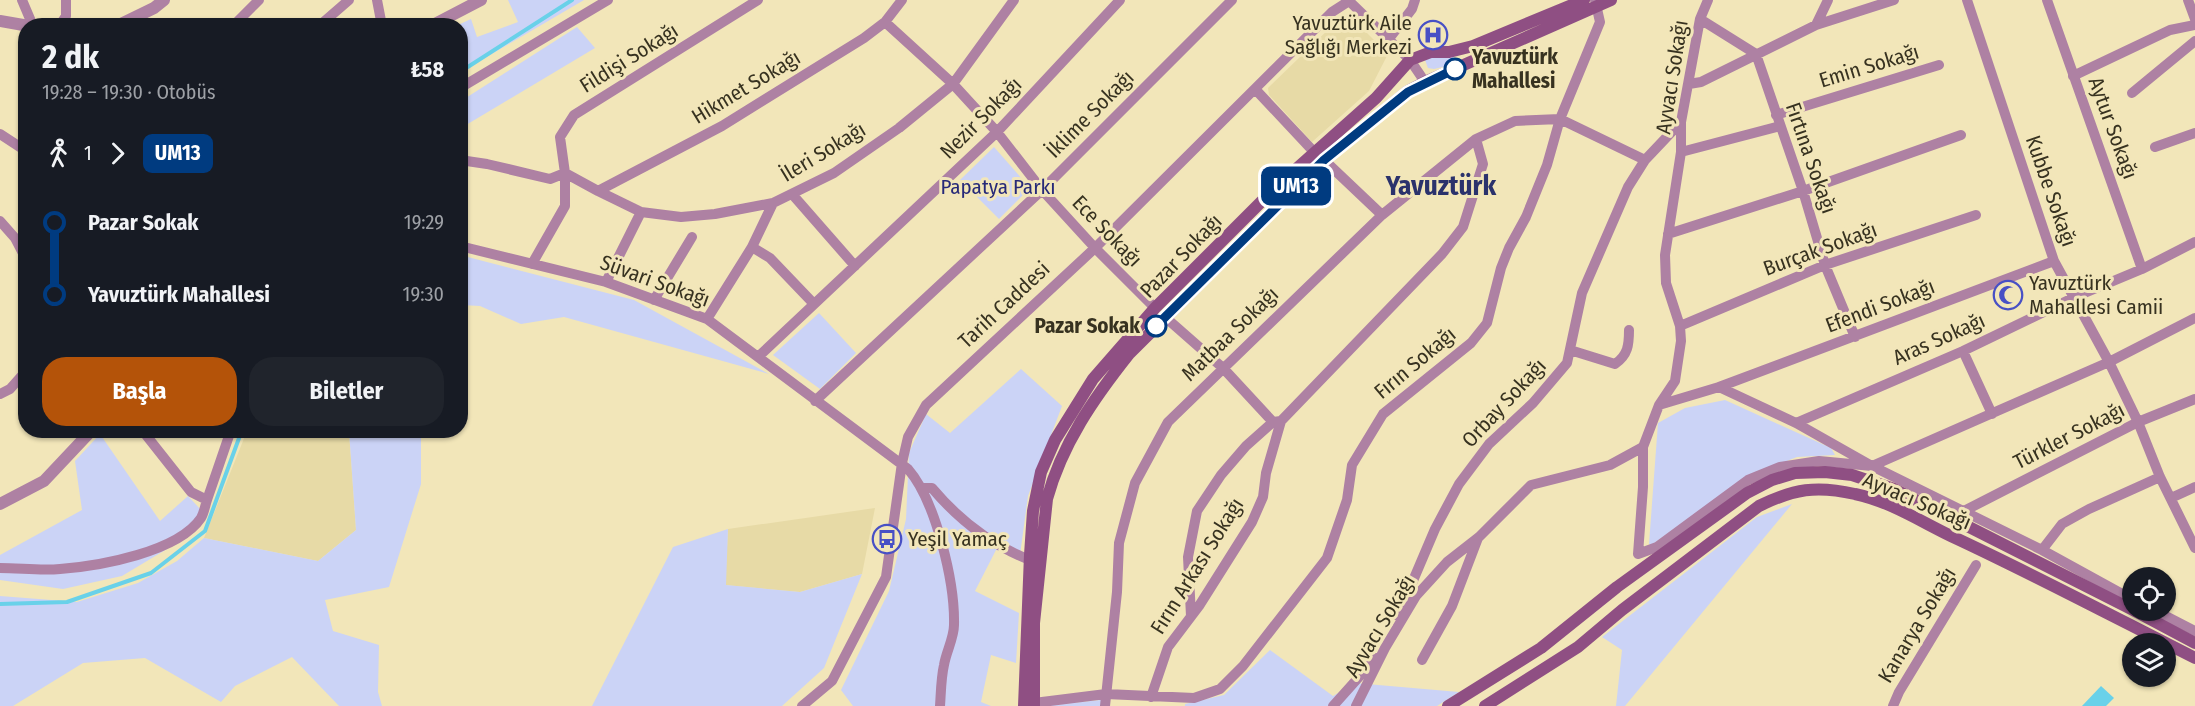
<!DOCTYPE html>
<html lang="tr">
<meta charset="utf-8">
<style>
:root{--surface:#171b24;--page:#20242c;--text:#f1f3f6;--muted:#9ea1a6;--accent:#b45309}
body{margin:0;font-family:"Fira Sans Condensed",sans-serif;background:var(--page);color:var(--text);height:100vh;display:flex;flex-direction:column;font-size:22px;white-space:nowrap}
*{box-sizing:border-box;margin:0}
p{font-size:20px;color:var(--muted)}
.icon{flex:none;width:33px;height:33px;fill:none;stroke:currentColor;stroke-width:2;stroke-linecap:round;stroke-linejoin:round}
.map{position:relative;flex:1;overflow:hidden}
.side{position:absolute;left:18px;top:18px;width:450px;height:420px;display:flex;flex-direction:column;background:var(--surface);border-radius:24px;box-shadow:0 2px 4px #0004}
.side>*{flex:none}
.badge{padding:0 12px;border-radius:9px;font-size:21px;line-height:39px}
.buttons{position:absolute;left:2122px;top:567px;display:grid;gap:12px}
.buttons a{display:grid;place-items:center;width:54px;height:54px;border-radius:50%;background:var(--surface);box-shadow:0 2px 4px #0004;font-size:30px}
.map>.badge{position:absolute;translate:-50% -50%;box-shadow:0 0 0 3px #fff}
.legs{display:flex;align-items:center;gap:9px;height:66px;padding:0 24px;font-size:20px}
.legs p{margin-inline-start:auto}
.head{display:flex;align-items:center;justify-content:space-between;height:102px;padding:0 24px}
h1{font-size:33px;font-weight:700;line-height:45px}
.action{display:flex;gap:12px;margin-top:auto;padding:12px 24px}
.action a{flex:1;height:69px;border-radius:24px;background:var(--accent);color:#fff;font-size:24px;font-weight:700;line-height:69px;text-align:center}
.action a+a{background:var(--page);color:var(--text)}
ul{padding:0 24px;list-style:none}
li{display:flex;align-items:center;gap:21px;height:72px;font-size:22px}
li i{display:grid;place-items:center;width:9px;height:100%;margin:0 8px;background:currentColor}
li i::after{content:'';width:15px;height:15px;margin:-8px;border:4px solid;border-radius:50%;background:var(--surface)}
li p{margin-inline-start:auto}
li:first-child i{background:linear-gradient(#0000 50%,currentColor 0)}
li:last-child i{background:linear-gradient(currentColor 50%,#0000 0)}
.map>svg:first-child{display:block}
</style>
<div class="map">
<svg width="2195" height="706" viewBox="0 0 2195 706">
<rect width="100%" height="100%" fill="#f2e6b9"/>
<path fill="#e7daa6" d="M1352,18l36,36 -19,37 -57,51 -43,-47 -1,-7 66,-64z
M247,431h102l7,99 -38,31 -114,-23z
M875,508l-13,66 -62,18 -75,-7 3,-56z"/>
<path fill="#cbd3f6" d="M508,0h76l-123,72 -1,-46 -2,-1 13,-6 6,18 41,-15z
M577,27l18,21 -134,80v-27z
M1453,55l2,9 -21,5 -6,-1 -3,-8 3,-3z
M994,147l36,41 -31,31 -39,-39z
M460,255l174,45 135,74 -205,-57 -43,7 -41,-18 -19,-1z
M819,313l37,40 -36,36 -47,-34z
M1021,369l41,37 -34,90 -8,59 -24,-5 -21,41 44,22 -3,50 -25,-8 -10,47 10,4h-138l-12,-16 48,-99 17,-72 3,-66 17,-39 24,19z
M1725,400l106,48 4,7 -38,2 -51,20 -93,67h-4l9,-121 27,-15z
M349,431h72v53l-32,103 -64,13 8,31 46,14 -1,47 4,14h-43l-47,-49 -57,29 -14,16 -76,-44 -62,5 -70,43h-13v-110l77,6 61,-19 39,-22 27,-23 114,23 38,-31z
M100,434l60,87 28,-25 15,16 -36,37 -45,27 -59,13 -63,-9v-25l82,-45 -7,-49z
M1792,504l-167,202h-9l6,-56 -20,-13 155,-120z
M728,529l-2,56 74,7 62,-18 -38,94 -42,38h-190l81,-159z
M1270,650l63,46 22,-13 104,9 -22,14h-252v-2l39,-9z
M1110,699v7h-67z"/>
<path fill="#69d1e9" d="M2101,686l13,12 -8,8h-24z"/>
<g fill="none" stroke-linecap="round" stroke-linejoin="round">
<path stroke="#69d1e9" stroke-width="4" d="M460,72l112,-72
M0,604l67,-2 84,-29 54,-42 37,-101"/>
<path stroke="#ae81a3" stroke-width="10" d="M22,0l11,26
M377,0l5,26
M1348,0l62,60 15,22
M1967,0l87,261 55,101 29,60 22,55 35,71
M2047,0l95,269
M2188,0l7,19
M1700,19l56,35 47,137 22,74 30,72
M885,22l68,62 44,48 45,58 53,58 60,60
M1816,25l12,-25
M59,26l7,-10v-16
M233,26l26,-26
M319,26l30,-26
M1388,40l24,-31 3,-9
M2073,76l97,-46 25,-5
M1689,84l12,-2 115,-57 78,-25
M460,88l148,-88
M1255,89l60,64 9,7 58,55
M2132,93l63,-52
M1776,115l163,-50
M0,134l26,17
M2155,147l40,-14
M1681,152l99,-26
M460,160l27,4 63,15 15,-6
M565,173l33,18 43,21 40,5 34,-3 58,-11 61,-30 65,-45 54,-44 61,-84
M598,191l124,-65 142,-88 21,-16 17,-22
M792,194l63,72
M0,221l15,17 11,21
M1668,234l135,-43 158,-56
M460,246l146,36 101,37 201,150c28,32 47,114 46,156 0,13 -8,27 -10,40 -3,13 -3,27 -4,41
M752,247l18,11 44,46
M532,264l33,-58v-33l-5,-36 14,-22 184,-115
M606,282l35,-70
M654,300l38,-63
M1165,317l58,51 50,54
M707,319l45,-72 21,-44
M1680,326l145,-61 151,-50
M1570,350l45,14c13,-9 14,-19 14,-34
M1963,351l29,63
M759,356l238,-224 123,-132
M1719,387l335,-126
M0,394l10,-5 16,-18
M815,401l227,-211 190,-190
M1659,405l60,-18 77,36 76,43 170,84 91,50
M1796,423l167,-72 112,-54 67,-28 53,-27
M142,430l49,62 16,8 24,-70
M1643,447v40l-5,67 19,-7 91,-67 32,-13 39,-6 53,5 237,-104 86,-44
M922,488h10c27,32 59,57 98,72
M2171,498l24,-11
M1962,512l176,-90 57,-23
M2042,550l20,-26 27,-15 71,-32
M0,568c20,0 41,3 60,1 40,-3 118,-17 141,-51 3,-5 4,-12 6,-18
M2154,610l41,21
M1191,616l-3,-59 9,-46 24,-36 25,-29 27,-24 8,-1 161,-167 21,-27 20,-63 -7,-25
M1398,616l37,-87 24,-45 30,-40 44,-41 34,-40 15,-70 46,-106 17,-27 36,-38
M1422,660l30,-54 26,-68
M1151,697l17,-50 31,-41 53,-84 11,-25 3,-24 15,-52
M1034,703l72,-9 88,4 26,-9 23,-23 84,-108 20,-58 5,-35 31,-51 88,-71 16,-20 14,-55 8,-20 17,-31 21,-52 13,-46 40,-97 -5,-22
M802,706l30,-25 54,-104 16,-114 6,-26 18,-32 169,-157 237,-236 17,-11
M1105,706l12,-114 2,-49 16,-60 33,-61 214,-207 94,-76 39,-18 45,-2 85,41
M1333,706l43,-48
M1356,706l29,-58 31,-52 31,-34 32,-25 52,-52 79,-20 33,-18 16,-42 16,-24 6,-40 -1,-15 -14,-43 -1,-28 16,-103v-30l19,-103 8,-19
M1893,706l6,-14 77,-127"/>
<path stroke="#ae81a3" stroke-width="12" d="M0,21l29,5
M117,26l37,-18 10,-8
M431,26l50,-26
M0,504l44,-23 48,-51"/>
<path stroke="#8f4f83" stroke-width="12" d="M2133,610l62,33
M1024,706l6,-151 3,-44 8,-39 14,-32 38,-61 62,-71 121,-121 100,-89 34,-38 21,-8h18l24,-6 111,-46
M1034,706v-83l13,-124c15,-55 47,-101 82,-145l195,-194 84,-69 17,-9 186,-82
M1448,706l93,-58 76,-61 130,-94 25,-13 23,-7 30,-1 27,3 42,14 239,121
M1485,706l93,-59 44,-37 137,-104c35,-17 57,-21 96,-12 34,7 65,27 96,42 82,38 163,81 244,122"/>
</g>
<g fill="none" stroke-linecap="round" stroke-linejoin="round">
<g stroke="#fff" stroke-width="14">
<path id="line-1" d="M1156,326l168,-166 84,-68 47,-23"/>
</g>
<use href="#line-1" stroke="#003b80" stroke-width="9"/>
</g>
<defs>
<g id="hospital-ring" transform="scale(1.5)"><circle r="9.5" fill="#f2e6b9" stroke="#4850c5" stroke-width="1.5"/><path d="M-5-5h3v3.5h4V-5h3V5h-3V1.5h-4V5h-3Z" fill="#4850c5"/></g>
<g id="mosque-ring" transform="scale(1.5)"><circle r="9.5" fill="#f2e6b9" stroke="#4850c5" stroke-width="1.5"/><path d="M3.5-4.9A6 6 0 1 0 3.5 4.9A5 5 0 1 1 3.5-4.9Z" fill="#4850c5"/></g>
<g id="bus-ring" transform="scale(1.5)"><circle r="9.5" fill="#f2e6b9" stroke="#4850c5" stroke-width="1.5"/><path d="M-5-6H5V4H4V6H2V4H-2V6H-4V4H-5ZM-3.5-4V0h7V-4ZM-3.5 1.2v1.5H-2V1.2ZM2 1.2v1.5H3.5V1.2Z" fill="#4850c5"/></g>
</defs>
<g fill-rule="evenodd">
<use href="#hospital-ring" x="1433" y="35"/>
<use href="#mosque-ring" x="2008" y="295"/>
<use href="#bus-ring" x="887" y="539"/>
</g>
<g fill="#fff" stroke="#003b80" stroke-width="3">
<circle cx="1455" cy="69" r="10"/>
<circle cx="1156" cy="326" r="10"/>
</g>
<g text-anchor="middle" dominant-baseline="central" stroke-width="6" stroke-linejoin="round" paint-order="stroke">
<g font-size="21" fill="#373220" stroke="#f2e6b9" text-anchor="start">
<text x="1412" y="23" text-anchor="end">Yavuztürk Aile<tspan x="1412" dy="24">Sağlığı Merkezi</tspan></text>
<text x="2029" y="283">Yavuztürk<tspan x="2029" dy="24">Mahallesi Camii</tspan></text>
<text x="908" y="539">Yeşil Yamaç</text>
</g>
<g font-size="21" font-weight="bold" fill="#373220" stroke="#f2e6b9" text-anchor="start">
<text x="1472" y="57">Yavuztürk<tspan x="1472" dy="24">Mahallesi</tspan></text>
<text x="1140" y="326" text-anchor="end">Pazar Sokak</text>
</g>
<g font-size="21" fill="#373220" stroke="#f2e6b9">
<text transform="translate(629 58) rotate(-32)">Fildişi Sokağı</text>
<text transform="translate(1869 66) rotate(-17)">Emin Sokağı</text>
<text transform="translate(1672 77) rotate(-81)">Ayvacı Sokağı</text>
<text transform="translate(746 87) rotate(-31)">Hikmet Sokağı</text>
<text transform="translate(1090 114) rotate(-45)">İklime Sokağı</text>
<text transform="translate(981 118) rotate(-45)">Nezir Sokağı</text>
<text transform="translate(2113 128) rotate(70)">Aytur Sokağı</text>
<text transform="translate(823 152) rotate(-31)">İleri Sokağı</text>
<text transform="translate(1811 158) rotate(71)">Fırtına Sokağı</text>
<text transform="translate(2051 191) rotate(71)">Kubbe Sokağı</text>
<text transform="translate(1107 231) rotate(46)">Ece Sokağı</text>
<text transform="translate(1820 249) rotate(-20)">Burçak Sokağı</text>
<text transform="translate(1181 256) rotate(-46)">Pazar Sokağı</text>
<text transform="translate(655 281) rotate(20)">Süvari Sokağı</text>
<text transform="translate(1004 305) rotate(-43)">Tarih Caddesi</text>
<text transform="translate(1880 306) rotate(-21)">Efendi Sokağı</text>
<text transform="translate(1230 334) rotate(-44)">Matbaa Sokağı</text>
<text transform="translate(1939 339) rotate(-24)">Aras Sokağı</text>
<text transform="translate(1415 363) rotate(-40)">Fırın Sokağı</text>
<text transform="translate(1504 403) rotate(-47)">Orbay Sokağı</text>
<text transform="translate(2069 436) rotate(-27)">Türkler Sokağı</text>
<text transform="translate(1917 501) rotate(23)">Ayvacı Sokağı</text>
<text transform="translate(1197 566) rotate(-58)">Fırın Arkası Sokağı</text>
<text transform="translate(1917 625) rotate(-59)">Kanarya Sokağı</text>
<text transform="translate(1380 626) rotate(-59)">Ayvacı Sokağı</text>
</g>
<g font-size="21" fill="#262978" stroke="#f2e6b9">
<text x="998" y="187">Papatya Parkı</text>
</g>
<g font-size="27" font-weight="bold" fill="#2b326c" stroke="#f2e6b9">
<text x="1441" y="186">Yavuztürk</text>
</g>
</g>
</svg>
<div class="buttons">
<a><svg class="icon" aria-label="locate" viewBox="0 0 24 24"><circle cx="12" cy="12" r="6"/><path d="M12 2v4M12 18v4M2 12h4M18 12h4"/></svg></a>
<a><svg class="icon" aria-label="layers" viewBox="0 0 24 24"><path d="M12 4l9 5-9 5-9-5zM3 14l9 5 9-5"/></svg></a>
</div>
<b class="badge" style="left:1296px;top:186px;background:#003b80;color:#fff">UM13</b>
<section class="side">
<div class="head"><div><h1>2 dk</h1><p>19:28 – 19:30 · Otobüs</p></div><b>₺58</b></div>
<div class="legs"><svg class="icon" aria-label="walk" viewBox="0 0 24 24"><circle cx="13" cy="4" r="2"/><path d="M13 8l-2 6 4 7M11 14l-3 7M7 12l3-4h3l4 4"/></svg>1<svg class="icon" aria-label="forward" viewBox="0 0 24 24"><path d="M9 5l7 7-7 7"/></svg><b class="badge" style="background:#003b80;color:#fff">UM13</b></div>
<ul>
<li><i style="color:#003b80"></i><b>Pazar Sokak</b><p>19:29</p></li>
<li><i style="color:#003b80"></i><b>Yavuztürk Mahallesi</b><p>19:30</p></li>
</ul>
<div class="action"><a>Başla</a><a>Biletler</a></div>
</section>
</div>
